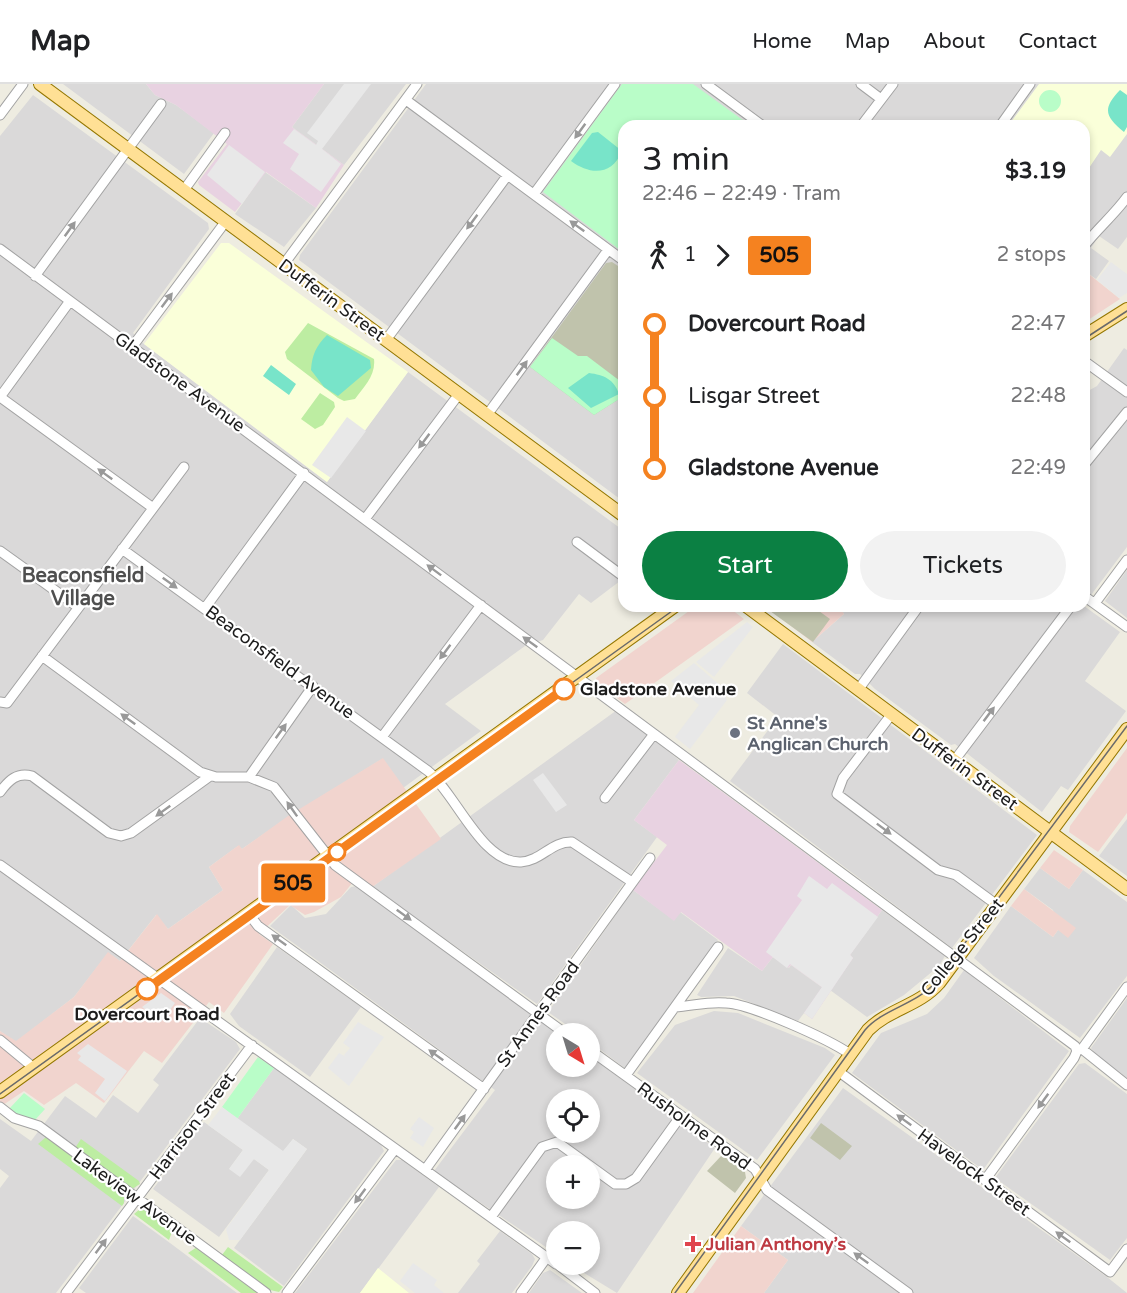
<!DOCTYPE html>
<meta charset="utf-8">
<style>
:root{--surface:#fff;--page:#f2f2f2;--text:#202124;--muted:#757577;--line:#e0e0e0;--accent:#0b8043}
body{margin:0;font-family:"Varela Round",sans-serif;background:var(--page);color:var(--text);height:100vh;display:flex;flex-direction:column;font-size:22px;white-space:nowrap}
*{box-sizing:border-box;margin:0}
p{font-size:20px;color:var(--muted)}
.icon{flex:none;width:33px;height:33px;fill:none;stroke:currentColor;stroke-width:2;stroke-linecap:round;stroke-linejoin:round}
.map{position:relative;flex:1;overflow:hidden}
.details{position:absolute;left:618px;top:36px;width:472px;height:492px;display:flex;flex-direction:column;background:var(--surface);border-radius:18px;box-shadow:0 3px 9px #0003}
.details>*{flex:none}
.badge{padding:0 12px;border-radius:4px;font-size:21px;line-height:39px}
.needle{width:39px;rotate:142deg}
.tools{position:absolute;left:546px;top:939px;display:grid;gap:12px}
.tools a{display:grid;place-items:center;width:54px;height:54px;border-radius:50%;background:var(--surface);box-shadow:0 3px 9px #0003;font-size:30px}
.map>.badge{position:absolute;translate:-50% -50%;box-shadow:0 0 0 3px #fff}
.legs{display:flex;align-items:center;gap:9px;height:66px;padding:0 24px;font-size:20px}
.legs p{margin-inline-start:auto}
.head{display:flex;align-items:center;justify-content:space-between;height:102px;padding:0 24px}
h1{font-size:33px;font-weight:600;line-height:45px}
.action{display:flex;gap:12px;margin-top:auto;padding:12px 24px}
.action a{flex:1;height:69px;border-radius:36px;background:var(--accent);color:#fff;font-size:24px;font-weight:600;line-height:69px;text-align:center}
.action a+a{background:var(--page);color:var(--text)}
ul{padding:0 24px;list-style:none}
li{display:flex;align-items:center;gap:21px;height:72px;font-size:22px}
li i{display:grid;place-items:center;width:9px;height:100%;margin:0 8px;background:currentColor}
li i::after{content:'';width:15px;height:15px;margin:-8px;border:4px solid;border-radius:50%;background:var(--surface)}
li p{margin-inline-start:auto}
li:first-child i{background:linear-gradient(#0000 50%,currentColor 0)}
li:last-child i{background:linear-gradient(currentColor 50%,#0000 0)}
header{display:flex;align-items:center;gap:36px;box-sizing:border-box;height:84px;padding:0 30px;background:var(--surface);border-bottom:2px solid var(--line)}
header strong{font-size:28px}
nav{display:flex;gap:33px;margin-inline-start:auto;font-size:21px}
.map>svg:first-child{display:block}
</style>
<header>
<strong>Map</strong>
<nav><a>Home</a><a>Map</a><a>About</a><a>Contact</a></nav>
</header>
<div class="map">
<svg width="1127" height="1209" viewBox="0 0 1127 1209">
<rect width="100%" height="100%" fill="#eeece1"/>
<path fill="#dad9d9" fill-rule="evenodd" d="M63,0h83l9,11 21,10 38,28 -30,41z
M324,0h82l-62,81 -52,-38z
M426,0h701v153l-9,12 -19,-13 -8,12 18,13 -13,18 -11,-8 -1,-145h-460v376l-325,-242 1,-5z
M33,11l175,128 1,6 -76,104 11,11 183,138 81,-110 216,159v47l-33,25 -12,-9 -36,46 -18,6 -80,58 36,27 -78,57 -21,-29 -94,58 -46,32 -4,-3 -29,21 14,23 -55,39 -12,-14 -36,46 -12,-8 -34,44 -58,45 -16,-11v-895z
M265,88l51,36 -32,39 -49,-33z
M1124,264l3,2v197l-42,56v-204l5,-6 -2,-2 9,-5z
M1127,486v48l-22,-17z
M839,522h245l36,26 -35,49 41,30 -58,79 -7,-4 -19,26 -87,-68 -4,1 -76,-56 -15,-15h-5l-43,-32 32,-28z
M783,560l254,191 -85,113 -222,-167 48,-64 -31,-24z
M617,626l62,50 -45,60 23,17 -120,167 -165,-117z
M1127,735v57l-28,-20z
M1040,784l29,21 14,-19 44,32v74l-47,62 -86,-62 -20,-18 37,-52 42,31 5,-7 -5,-20 -29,-21z
M357,802l201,147 -2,33h34v-10l125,92 -98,145 -46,-28 19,-1v-32h-34v22l-122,-83 61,-81 -225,-164 21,-21 14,13 21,-4 25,-27zM556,1016h34v32h-34zM556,1082h34v32h-34z
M633,806l41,30 6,-8 38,28 -92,129 -36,-27v-8l-12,-1 -30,-21z
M882,826l63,46 -6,10 -35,29 -37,22 -37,-27 23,-32 -3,-3z
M277,863l84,60 -51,70 -71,-51 -9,-12z
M728,864l34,23 11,-14 16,11 2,-3 32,23 -25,33 -64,-25 -33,1 -4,-2z
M964,886l105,81 -86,119 -131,-97 29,-40 46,-19 17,-16z
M1127,914v80l-32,-24 -4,-6z
M714,927l24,2 87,35 10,7 -78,105 -120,-87 38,-48z
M200,934l36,24 4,7 -184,244h-56v-105l9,-12 -9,-7v-50l31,22 34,-45 31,22 17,-23 25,18 21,-28 -6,-5z
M1085,979l42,31v144l-17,22 -115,-82 84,-114z
M274,984l107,77 3,6 -100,135 -50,-38 73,-99 -14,-10 -10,13 -46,-33z
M843,1004l264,189 20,16h-363l24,-33 -47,-34z
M204,1038l39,28 -14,19 25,-10 15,11 -50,67 -66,-48z
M396,1076h6l37,27 -79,106h-65z
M133,1132l37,27 67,50h-151l-7,-5z
M500,1147l32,23 3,5 -3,7 -20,27h-54l22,-29 -3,-3z
M550,1186l32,23h-53l14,-20z"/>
<path fill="#f1d4ce" d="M1085,187l35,28 -35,23z
M696,522h31l17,13 -119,85 -28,-21 -1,-5z
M765,522h74l5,8 -32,28z
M1127,664v65l-29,39 -29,-20 1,-6z
M383,674l58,81 -69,48 -15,-10 -16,20 -27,15 -9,3 -15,-10 -31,29 14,10 -49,69 -15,-11 -47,61 -18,-12 -40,52 -28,-20 -32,22 -20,-14 -24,16v-76l16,10 58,-44 34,-45 12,9 37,-47 11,15 55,-39 -14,-23 30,-22 3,4 46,-33z
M1054,766l29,20 -14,19 -29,-21z
M1024,805l52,39 -8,10 -10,-8 -5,7 -42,-31z
M741,1142l47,34 -24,33h-71z"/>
<path fill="#e8d2e1" d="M146,0h178l-32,43 52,38 -28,43 -50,-36 -31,40 -36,-27 -1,-3 29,-38 -51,-39 -21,-10z
M679,676l203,150 -32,45 3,3 -41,61 -8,-6 18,-26 -31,-22 -3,3 -15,-11 -11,14 -81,-59 -7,9 -41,-31 34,-45 -33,-25z"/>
<path fill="#faffd9" d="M1039,0h88v50l-17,23 -9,-7 -16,24 -1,-48h-76z
M221,159h8l179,129 -81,110 -183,-138z
M378,1184l31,25h-49z"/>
<path fill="#c0c3ac" d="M612,178l12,8v126l-30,19 -64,-48 76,-104z
M778,522h34l18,13 -17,23 -43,-31z
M821,1039l31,23 -12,14 -30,-22z
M722,1071l23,17 1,6 -11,15 -28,-22z"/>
<path fill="#bdeda2" d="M308,239l66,36c2,16 -10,28 -19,40l-11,2 -6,-3 -51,-39 -2,-7z
M320,309l14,9 1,5 -12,18 -8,4 -14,-10z
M46,1053l78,57v9l-2,3 -84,-62z
M81,1055l58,42 1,3 -8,5 -57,-41z
M141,1124l32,21 -4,11 -35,-26z
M197,1163l62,46h-18l-53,-40z
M228,1163l55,40 -4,5 -9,-2 -48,-35z"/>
<path fill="#b9fdc8" d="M622,0h71l58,42h-127v127l-81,-61z
M1039 17a11 11 0 1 1 22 0a11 11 0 1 1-22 0Z
M552,254l26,18h9l37,28v12l-30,19 -64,-48z
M258,973l16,11 -37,51 -15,-12z
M24,1009l21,16 -10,11 -17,-5 -9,-6z"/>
<path fill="#78e4c9" d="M1120,6l7,5v32l-3,5c-19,-16 -22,-23 -4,-42z
M598,48l24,19c-10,25 -32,24 -51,10l21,-28z
M327,251l43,25 1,8 -33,28 -14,-9 -13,-17c1,-15 5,-24 16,-35z
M271,281l25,19 -7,11 -26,-19z
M589,289c15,2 25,6 30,21l-28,14 -23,-20z"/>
<path fill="#e8e8e8" d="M344,0h27l-49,65 19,15 -20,28 -31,-23 9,-15 -16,-11 11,-14 22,16 2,-4 -11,-8z
M229,61l36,27 -23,32 -35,-29z
M1111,178l16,12v19l-8,5 -22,-18z
M347,333l19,14 -35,47 -19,-13z
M747,538l6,5 -39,50 -18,-15z
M694,579l28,24 5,13 -37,49 -15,-12 24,-32 -28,-24z
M543,689l24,32 -11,7 -23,-32z
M809,792l18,13 5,-6 46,34 -28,38 3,3 -41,61 -8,-6 18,-26 -32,-23 -3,4 -21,-16 36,-52 -5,-4z
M161,909l14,10 -14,19 -19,-15z
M358,938l26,15 -35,49 -21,-18 11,-15 7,4 -2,-2 6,-7 -7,-5z
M88,960l39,27 -22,30 -10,-8 10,-14 -27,-19 3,-4 -4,-3z
M222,1023l61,44 10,-12 14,10 -67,91h-11l-3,-11 43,-59 -15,-11 -14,18 -11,-8 14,-19 -35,-25z
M419,1033l15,11 -11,19 -13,-9 4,-6 -4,-3z
M413,1179l24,17 -3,5 10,8h-29l-15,-12z"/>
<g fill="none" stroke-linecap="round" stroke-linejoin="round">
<g stroke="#a3a3a3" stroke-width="11">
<path id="minor" d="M706,0l57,42
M861,0l20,15
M406,16l218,161
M0,31l23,-31
M861,42l32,-42
M1000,42l30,-42
M184,106l41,-57
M534,110l81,-110
M1084,162c14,-18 30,-31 43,-49
M0,165l1075,797 2,5 -3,7 -89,122
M284,180l133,-180
M35,192l126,-172
M70,217l-70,96 153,111
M386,256l121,-164
M132,263l94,-126
M1084,277l43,31
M487,331l121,-165
M1084,381l43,-53
M365,435l94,-125
M577,458l47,35
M122,465l306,222c28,23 54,93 93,91 20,-1 31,-21 51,-20l60,40
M0,467l78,56
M1084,512l43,31
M1095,519l32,-43
M205,524l99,-135
M42,572l158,116 16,5h33l25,10 61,78 231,169
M858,606l61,-84
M0,618l7,1 177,-236
M891,631l-48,63 -6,16 101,76 18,5 41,30
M382,653l99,-132
M954,677l117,-155
M249,693l64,-91
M0,708c9,-12 17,-20 32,-16l77,57 12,3 10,-3 79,-57
M605,714l49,-64
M0,781l556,399
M248,829l10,13 226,163
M1127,903l-45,62 45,36
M675,923c17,-1 34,-6 51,-4 25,1 102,36 124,51
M0,956l34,28
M590,966l165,119 12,21 141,103
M838,987l272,201 17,-23
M626,991l92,-128
M0,1023l14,11 25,8 227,167
M425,1086l225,-312
M491,1133l51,-70 15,-5 58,42h11l10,-6 44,-61
M557,1180l38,29
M66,1209l186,-248
M287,1209l108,-144
M521,1209l26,-36"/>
</g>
<g stroke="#947700" stroke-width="14">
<path id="major" d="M40,0l584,432
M1084,252l43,-27
M746,522l381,283
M0,1008l675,-486
M678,1209l190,-263c21,-21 51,-24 71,-47l188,-254"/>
</g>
<use href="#minor" stroke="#fff" stroke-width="9"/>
<use href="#major" stroke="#ffe095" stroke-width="12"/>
<path stroke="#6a6a6a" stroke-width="1.5" d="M1084,255l43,-28
M0,1010l679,-488
M675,1209l190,-263c18,-21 50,-25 70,-47l192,-257"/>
</g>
<defs><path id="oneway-solid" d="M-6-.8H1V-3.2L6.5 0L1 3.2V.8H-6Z" transform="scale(1.5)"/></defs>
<g fill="#999">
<use href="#oneway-solid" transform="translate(580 47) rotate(126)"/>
<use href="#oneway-solid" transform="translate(472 138) rotate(127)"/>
<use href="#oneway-solid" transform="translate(577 142) rotate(-144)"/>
<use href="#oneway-solid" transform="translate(70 145) rotate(-54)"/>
<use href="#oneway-solid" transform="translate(167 216) rotate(-53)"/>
<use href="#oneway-solid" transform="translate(522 284) rotate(-54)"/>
<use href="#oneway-solid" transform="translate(424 357) rotate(127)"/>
<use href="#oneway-solid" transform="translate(105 390) rotate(-144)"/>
<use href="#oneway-solid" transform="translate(434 486) rotate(-143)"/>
<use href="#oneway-solid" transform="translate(170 499) rotate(36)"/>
<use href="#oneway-solid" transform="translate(530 558) rotate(-144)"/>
<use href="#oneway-solid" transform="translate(445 568) rotate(127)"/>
<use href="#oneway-solid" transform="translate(989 630) rotate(-53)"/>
<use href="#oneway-solid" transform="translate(128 635) rotate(-144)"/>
<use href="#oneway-solid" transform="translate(281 647) rotate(-54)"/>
<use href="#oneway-solid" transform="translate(292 725) rotate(-125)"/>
<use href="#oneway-solid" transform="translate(163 727) rotate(144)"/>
<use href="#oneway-solid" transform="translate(884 745) rotate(37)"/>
<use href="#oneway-solid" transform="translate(404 831) rotate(36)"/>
<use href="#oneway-solid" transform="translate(279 856) rotate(-144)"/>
<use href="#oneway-solid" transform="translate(436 971) rotate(-144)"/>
<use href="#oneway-solid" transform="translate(1043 1017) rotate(126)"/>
<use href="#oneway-solid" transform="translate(904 1036) rotate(-144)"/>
<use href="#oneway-solid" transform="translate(460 1038) rotate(-54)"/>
<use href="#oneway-solid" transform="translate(360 1112) rotate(127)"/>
<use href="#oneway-solid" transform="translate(1063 1153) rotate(-144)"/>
<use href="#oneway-solid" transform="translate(101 1162) rotate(-53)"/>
<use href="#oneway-solid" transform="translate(861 1174) rotate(-144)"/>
</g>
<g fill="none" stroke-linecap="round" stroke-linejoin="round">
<g stroke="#fff" stroke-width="14">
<path id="line-1" d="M147,905l417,-300"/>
</g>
<use href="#line-1" stroke="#f58220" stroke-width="9"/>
</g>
<g fill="#fff" stroke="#f58220" stroke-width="3">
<circle cx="564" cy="605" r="10"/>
<circle cx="337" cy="768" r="8"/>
<circle cx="147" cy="905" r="10"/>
</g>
<circle fill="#6b7280" stroke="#fff" stroke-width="2" cx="735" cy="649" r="6"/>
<path fill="#e0444e" stroke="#fff" stroke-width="2" d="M690 1151h6v6h6v6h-6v6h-6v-6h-6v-6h6z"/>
<g text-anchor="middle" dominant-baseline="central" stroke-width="4.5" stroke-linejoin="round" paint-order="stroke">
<g font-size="18" fill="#1c1c1c" stroke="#fff">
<text transform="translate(332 216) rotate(36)">Dufferin Street</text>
<text transform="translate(180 298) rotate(36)">Gladstone Avenue</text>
<text transform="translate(280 578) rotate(36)">Beaconsfield Avenue</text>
<text transform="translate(965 685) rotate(36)">Dufferin Street</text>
<text transform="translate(962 863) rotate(-51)">College Street</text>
<text transform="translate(538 930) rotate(-54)">St Annes Road</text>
<text transform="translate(192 1042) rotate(-53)">Harrison Street</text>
<text transform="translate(694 1042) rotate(36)">Rusholme Road</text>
<text transform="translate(974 1088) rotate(36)">Havelock Street</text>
<text transform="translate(135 1113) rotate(36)">Lakeview Avenue</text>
</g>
<g font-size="18" font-weight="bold" fill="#1c1c1c" stroke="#fff" text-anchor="start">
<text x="580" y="605">Gladstone Avenue</text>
<text x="147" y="930" text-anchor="middle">Dovercourt Road</text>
</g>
<g font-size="18" font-weight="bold" fill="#5b616d" stroke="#fff" text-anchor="start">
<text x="747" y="639">St Anne's<tspan x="747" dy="21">Anglican Church</tspan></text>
</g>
<g font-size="18" font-weight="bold" fill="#be3a42" stroke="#fff" text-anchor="start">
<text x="706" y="1160">Julian Anthony’s</text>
</g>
<g font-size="20" font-weight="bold" fill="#4f4f4f" stroke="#fff">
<text x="83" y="492">Beaconsfield<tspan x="83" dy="23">Village</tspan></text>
</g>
</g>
</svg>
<div class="tools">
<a><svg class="needle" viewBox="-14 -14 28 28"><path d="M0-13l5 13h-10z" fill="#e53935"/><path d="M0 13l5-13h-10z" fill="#757577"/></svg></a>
<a><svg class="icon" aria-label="locate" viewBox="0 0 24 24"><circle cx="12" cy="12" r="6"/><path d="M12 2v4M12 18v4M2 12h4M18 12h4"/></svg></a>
<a>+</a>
<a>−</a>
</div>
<b class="badge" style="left:293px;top:799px;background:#f58220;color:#111">505</b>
<section class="details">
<div class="head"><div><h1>3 min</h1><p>22:46 – 22:49 · Tram</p></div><b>$3.19</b></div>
<div class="legs"><svg class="icon" aria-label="walk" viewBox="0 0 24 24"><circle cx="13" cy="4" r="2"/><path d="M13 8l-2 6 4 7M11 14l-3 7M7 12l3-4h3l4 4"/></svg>1<svg class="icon" aria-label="forward" viewBox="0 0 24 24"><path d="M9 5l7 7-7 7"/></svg><b class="badge" style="background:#f58220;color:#111">505</b><p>2 stops</p></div>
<ul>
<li><i style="color:#f58220"></i><b>Dovercourt Road</b><p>22:47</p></li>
<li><i style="color:#f58220"></i><span>Lisgar Street</span><p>22:48</p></li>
<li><i style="color:#f58220"></i><b>Gladstone Avenue</b><p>22:49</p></li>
</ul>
<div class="action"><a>Start</a><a>Tickets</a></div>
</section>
</div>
